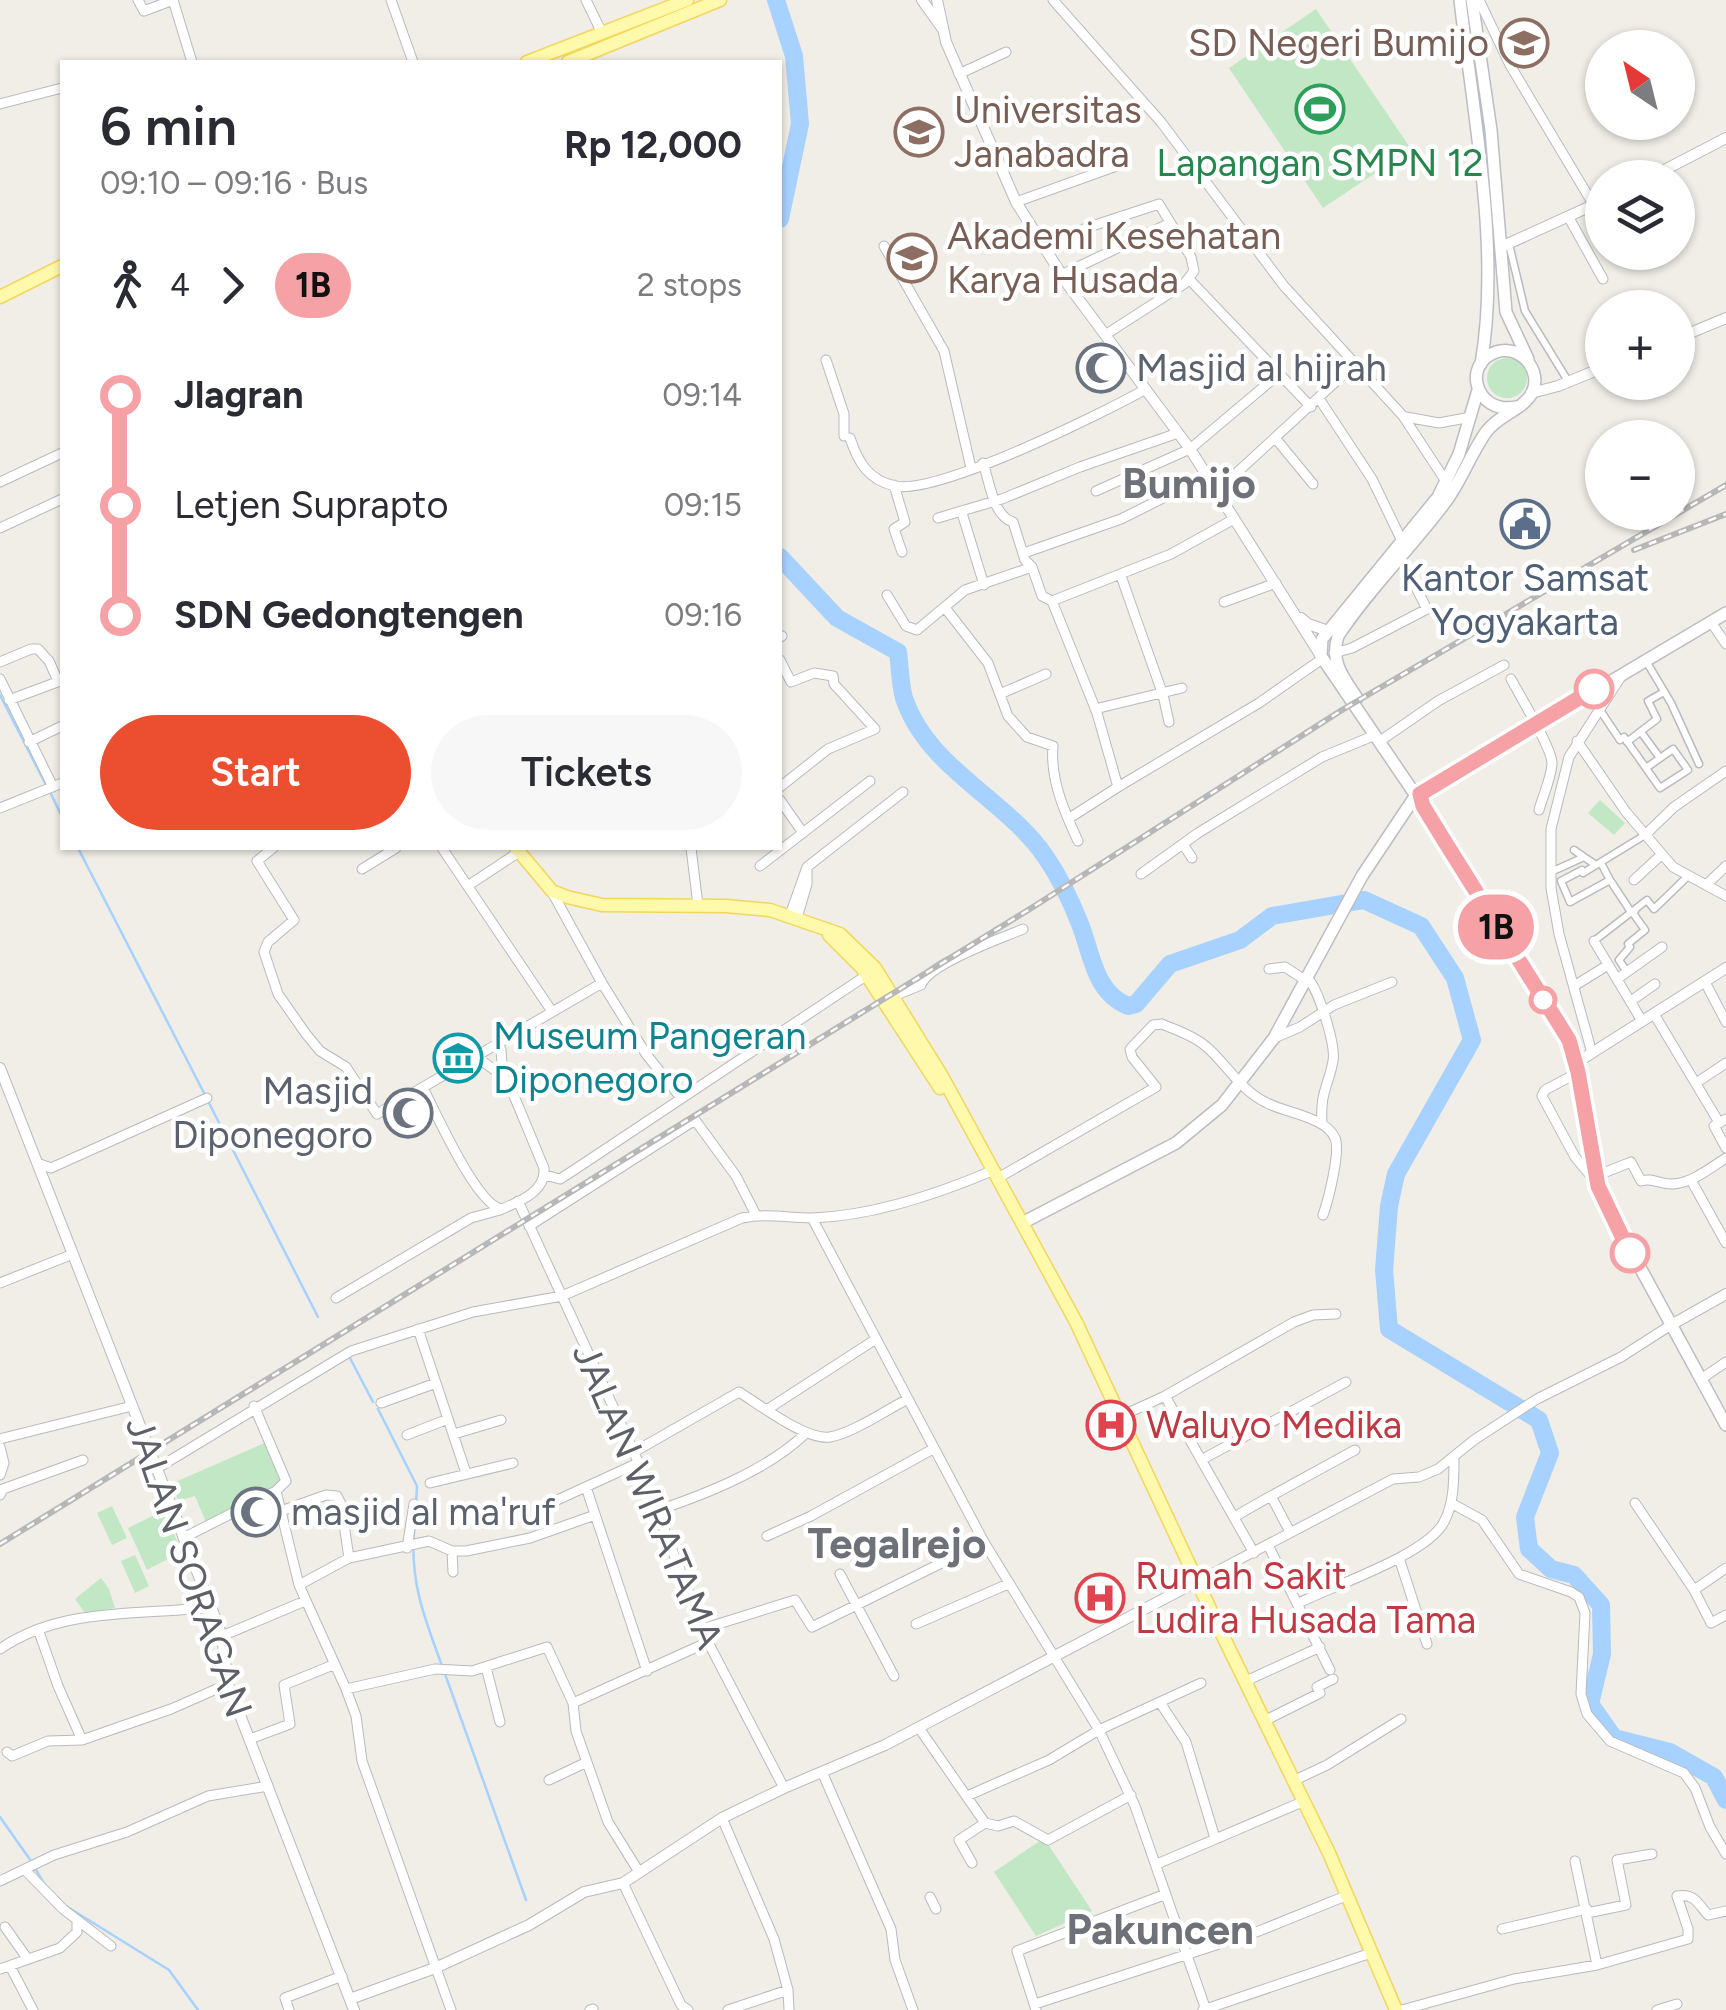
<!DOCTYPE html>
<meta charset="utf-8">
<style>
:root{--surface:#fff;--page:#f7f7f7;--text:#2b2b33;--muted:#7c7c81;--accent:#eb4f30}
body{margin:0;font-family:Figtree,sans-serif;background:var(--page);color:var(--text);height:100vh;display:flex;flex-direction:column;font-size:38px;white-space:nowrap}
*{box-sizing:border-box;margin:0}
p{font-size:32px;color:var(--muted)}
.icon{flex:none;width:55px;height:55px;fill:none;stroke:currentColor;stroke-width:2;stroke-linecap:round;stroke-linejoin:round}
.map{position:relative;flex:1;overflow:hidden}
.sheet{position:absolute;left:60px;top:60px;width:722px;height:790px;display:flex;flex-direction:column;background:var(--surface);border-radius:0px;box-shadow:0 2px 8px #0004}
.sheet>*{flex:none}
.badge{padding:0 20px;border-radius:32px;font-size:35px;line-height:65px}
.needle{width:65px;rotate:325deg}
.fabs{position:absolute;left:1585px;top:30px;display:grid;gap:20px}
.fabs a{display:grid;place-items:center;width:110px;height:110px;border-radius:50%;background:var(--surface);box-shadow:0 2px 8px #0004;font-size:50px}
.map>.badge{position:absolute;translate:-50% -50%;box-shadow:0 0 0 5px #fff}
.legs{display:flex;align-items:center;gap:15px;height:110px;padding:0 40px;font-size:32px}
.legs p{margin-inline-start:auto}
.head{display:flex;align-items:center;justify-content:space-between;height:170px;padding:0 40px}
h1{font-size:55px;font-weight:600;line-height:75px}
.action{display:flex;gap:20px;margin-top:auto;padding:20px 40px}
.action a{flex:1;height:115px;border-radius:60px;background:var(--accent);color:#fff;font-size:40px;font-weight:600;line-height:115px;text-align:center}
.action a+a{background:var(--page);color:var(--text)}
ul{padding:0 40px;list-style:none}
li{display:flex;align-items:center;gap:35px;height:110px;font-size:38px}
li i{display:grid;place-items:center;width:15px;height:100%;margin:0 12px;background:currentColor}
li i::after{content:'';width:25px;height:25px;margin:-12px;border:8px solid;border-radius:50%;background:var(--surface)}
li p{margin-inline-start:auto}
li:first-child i{background:linear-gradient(#0000 50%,currentColor 0)}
li:last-child i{background:linear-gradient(currentColor 50%,#0000 0)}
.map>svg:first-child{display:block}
</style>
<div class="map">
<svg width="1726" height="2010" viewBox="0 0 1726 2010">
<rect width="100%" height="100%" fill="#f0eee6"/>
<path fill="#c2e7c5" d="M1316,9l95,140 -88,59 -94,-140z
M1487 378a20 20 0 1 1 40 0a20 20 0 1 1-40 0Z
M1600,800l25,23 -11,12 -26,-22z
M267,1442l17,37 -13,12 -65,31 -11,-26 -17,5 -5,-18z
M112,1506l15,32 -15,7 -15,-32z
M165,1510l16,42 -34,18 -19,-42z
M135,1555l14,31 -14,7 -14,-32z
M101,1578l8,11 6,19 -30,5 -10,-14z
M1044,1838l48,73 -56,25 -42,-64z"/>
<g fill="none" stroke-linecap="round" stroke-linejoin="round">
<path stroke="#a7d1ff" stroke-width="2.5" d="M0,695l47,92
M51,794l11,23
M78,848l127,247
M209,1103l109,214
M350,1358l23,44
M378,1409l39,77 -1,17
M414,1531c-4,50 10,86 27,132
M445,1674l81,226
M0,1817l31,44
M35,1868l11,19
M66,1906l103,64 29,40"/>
<path stroke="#a7d1ff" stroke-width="18" d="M776,0l18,56 6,68 -20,95
M780,557l57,61 61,34c2,15 2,32 6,46 23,70 101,100 141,158 14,20 26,45 35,68 12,30 14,68 48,82l8,-2 34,-40 70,-24 32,-24 92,-16 57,26 34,52 17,62 -76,134 -7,32 -5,64 5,59 150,91 11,33 -25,64 4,32 22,20 23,6 27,30 1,49 -12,50 24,34 56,14 44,25 12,23"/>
<g stroke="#b8babf" stroke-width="9">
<path id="pedestrian" d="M1509,244l16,67 43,70
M1646,661l25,42 28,61
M1600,710l20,30 4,-3c12,17 24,34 36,51l28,-18 -15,-21 -27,19
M1641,732l19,26
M1627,742l30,-23 -9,-18 16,-9
M1574,850l10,7
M1601,863l9,17
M1551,872l33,-15 12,8
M1631,912l-21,-32 -40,22 -9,-21 21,-11 1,3 62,-38
M1594,941l53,-41 7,9 34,-33
M1627,972l-8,-12 11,-13 -2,-3 17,-14 -12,-17 2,-2"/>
</g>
<g stroke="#b8babf" stroke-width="11">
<path id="minor" d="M138,0l6,11 29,-11 19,62
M391,0l22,62
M586,0l16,33
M1053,0l108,122 123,164 119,130 44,67
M1480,2l30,63 92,154
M959,74l47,-22
M0,104l62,-16
M1016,202l109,-39
M1569,218l34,61
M884,246l60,105 27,117
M1044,249l42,-21 73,-24 32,53 3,14 -10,13 -79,51
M1620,252l1,3
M1061,275l109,-52
M1189,279l122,128
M826,360l18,54v22
M1320,400l52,79 31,64
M1406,417l33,6 32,-6
M850,438c8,24 18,42 45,48 43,9 208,-73 251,-97
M1276,439l37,45
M983,463c7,20 10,53 30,59l12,38 7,7 10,29 10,5 45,112 21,74 -50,32
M0,482l62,-29
M894,485l11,37 -11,7 8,23
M1096,491l94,-42 89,-75
M1217,491l139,-128
M962,513l22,72
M938,518l64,-19 78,-32 98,-34
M0,528l62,-29
M1024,553l97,-34 86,-43
M1121,576l42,119 6,27
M887,595l19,31 11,4 48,-40 67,-23
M1052,601l119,-47 63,-35
M1224,602l52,-19
M946,609l42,54 20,53 19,21 26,9c-3,33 11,65 25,95
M1711,622l15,22
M780,637l2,-1
M1334,653l18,-5 75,-39 -26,-50
M780,660l11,22 23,-9 19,3 1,8 41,45 -47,20 -48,38
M0,662l31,-13h7l11,12 9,20
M0,679l53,108
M1511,679c9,17 42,71 41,85 -1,15 -9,31 -13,46
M1000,694l46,-20
M9,700l51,-19
M1095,709l87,-21
M1383,739l55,-38 66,-36
M1577,741l49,71 47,55 53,29
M29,742l33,-16
M1118,787l141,-84 63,-44
M780,800l23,33
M0,808l62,-25
M1645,835l29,-28 52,-36
M1183,844l9,14
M273,848l-16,13 37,59 -26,22 -4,10 14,42 28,40 14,17 26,16 31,47 225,-131 -50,-91
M442,848l109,162
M691,848l7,57
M760,866l110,-85
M362,869l34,-21
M1141,874l57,-41 124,-76 51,-21
M1634,880l28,-26
M469,885l50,-33
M1706,885l20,-19
M790,915l17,-48 96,-75
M797,918l10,-34v-14
M1594,941l48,80
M1269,969l16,-2 20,13
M1307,978c11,9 29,67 26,83 -5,27 -13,30 -11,63
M1617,979l45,-32
M1705,982l21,40
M602,983l44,71 35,44
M1574,986l34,-21
M894,996l27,-11c7,-21 79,-46 102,-56
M1631,1001l24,-17
M1654,1014l63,105
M1274,1038l26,-11 34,-22 58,-23
M497,1043l4,7 2,26
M1592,1053l-33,-119 -8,-46v-59l18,-72 51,-79
M1579,1072l-34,18 -3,6 33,61 21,25
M1696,1083l30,-20
M423,1088c13,25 54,118 79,121 19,-8 44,-18 42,-41l-32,-77 -9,-15 -28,-20
M1726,1119l-12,7 12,22
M37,1163l14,5 156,-70
M545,1175l15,4 11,-7 296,-197
M1596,1176l35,-14 10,19c13,-4 18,4 32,3 19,-1 37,-16 53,-26
M998,1178l158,-91 -24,-30 -2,-8 23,-24 9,-1c16,7 35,13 48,26 19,18 32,41 57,53 19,10 59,14 68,35 6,13 -7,63 -12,77
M1691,1180l35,63
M518,1201l116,251 74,190 76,146
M812,1218l172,324 115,188 36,76 71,204
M529,1226l166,-106 41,56 20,39
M0,1283l73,-29
M336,1298l135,-80 29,-8
M418,1329l48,144
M1701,1379l25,-17
M1165,1396l89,157
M381,1403l55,-20
M768,1409l108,-70
M1119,1417l46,-21 129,-74 19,-7 23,-1
M454,1434l47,-14
M407,1435l41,-16
M0,1439l132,-33
M0,1447l4,16 -4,12
M634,1452l105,-60c21,13 68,49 91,45 23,-4 56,-27 78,-38
M1201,1460l145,-78
M156,1469l195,-118 122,-39 89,-16 180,-78c24,-5 46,0 70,0 61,-2 126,-24 182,-48
M430,1483l83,-20
M586,1487l61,184
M276,1491l23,94 47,104 89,-20 37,2 75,-24 26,56 3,28 32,91 31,50
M0,1495l3,-6 80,-29
M555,1501l83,-38
M1451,1503l31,17 37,54 52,18 8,5 6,16 -4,81 6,20 23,27 74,32 11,15 15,39 16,27
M1635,1503l59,87 17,33 15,-8
M281,1511l45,-16 11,1 4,8 8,54
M656,1511c50,-17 112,-41 150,-78
M1234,1517l37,-21
M1290,1532l-19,-36 84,-46
M767,1536l44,-20 122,-67
M183,1538l93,-47 10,-10 -32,-75
M1268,1545l62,125
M407,1548l7,-44
M452,1551l1,21
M1399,1558l28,86
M840,1574l54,102
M1198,1581l195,-102 26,-2 19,-8 36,-29 63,-41 84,-42 50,-32
M299,1585l50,-27 80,-17 23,10h14l64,-13 65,-23
M1694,1590l32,-22
M1299,1603c35,-18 128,-48 145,-81 10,-18 10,-43 10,-63
M916,1624l92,-40
M38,1629l20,57 24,54
M702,1629l93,-29 17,27 172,-85
M222,1636l83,-35
M0,1649c62,-43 140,-33 211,-42
M486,1667l14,55
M1246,1681l74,-34
M346,1689l10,27 6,45 89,249
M573,1703l135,-61
M1161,1704l25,38 29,96
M1264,1721l56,-28 -3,-6 16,-8
M919,1728l66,95 -26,17 13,23
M250,1739l40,-15 -6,-39 49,-20
M7,1752l5,4 36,-15 34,-1 89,-31 57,-25
M822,1772l69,157 4,31 18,50
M549,1780l38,-18
M1293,1781l34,-16 74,-46
M967,1796l82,-36 50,-30 102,-47
M722,1818l52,121 14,51 -60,20
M985,1823l13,3 16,-5 34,19 83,-45
M1575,1861l22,104
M1157,1864l145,-62
M25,1870l38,39 48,37
M0,1881l54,-26 73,-23 81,-36 60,-10
M623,1883l58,122 7,5
M930,1897l6,12
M1587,1913l39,-8 -9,-45 35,-6
M5,1927l22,31
M1502,1929l85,-20
M10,1966l23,44
M0,1969l60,-21 17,-16v-10
M788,1990l1,20
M1035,2004l224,-73 89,-36
M289,2010l-4,-12 57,-22
M590,2010l3,-1
M1036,2010l-19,-59 149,-57
M1203,2010l168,-57
M1402,2010l112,-31 83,-14 91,-26v-10l-11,-33c18,-3 21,8 31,19l18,-4
M1657,2010l20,-6"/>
</g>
<g stroke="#b8babf" stroke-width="12">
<path id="tertiary" d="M922,0l20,28
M937,0l9,42 70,160 52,83 122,164 131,207
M1649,178l77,-40
M1501,247l101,-46
M1678,338l48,-20
M1531,393l27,-7 44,-18
M1301,618l7,6 20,7
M1576,1063l150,-95
M0,1068l211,539 11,29 6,48 126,326
M1671,1325l55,-31
M350,1999l85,-31 94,-43 55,-33 39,-9 99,-65 62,-30 101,-43 313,-164"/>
</g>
<g stroke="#bbbdc4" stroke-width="14">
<path id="secondary" d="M1460,0c13,114 41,250 21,364
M1472,0l19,130 15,182 22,47
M1478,390l-19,64 -21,43 -116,142 -1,17 102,150 146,234c19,54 16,112 37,165l120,220
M1357,698c-14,-21 -27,-36 -19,-62 31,-47 72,-87 106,-132 17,-22 26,-49 42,-72 12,-17 37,-22 46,-39 11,-23 -12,-49 -36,-41 -35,12 -20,63 20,55
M1024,1222l152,-79 46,-38 52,-67 88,-162 52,-78 312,-185"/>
</g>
<g stroke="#f3d65c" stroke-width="15">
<path id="primary" d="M527,62l160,-62
M568,62l152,-62
M0,297l62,-31
M1420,793l3,13
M516,848l36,43 15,6 35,8 124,1 44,4 70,24 35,34 68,110 133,244 142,304 111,227 67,157
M829,935l33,33 78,120"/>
</g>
<use href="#pedestrian" stroke="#fff" stroke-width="6"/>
<use href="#minor" stroke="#fff" stroke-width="9"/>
<use href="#tertiary" stroke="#fff" stroke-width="10"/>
<use href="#secondary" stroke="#fff" stroke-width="11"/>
<use href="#primary" stroke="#fff9ac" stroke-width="12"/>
<g stroke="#b6b7b7" stroke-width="6">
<path id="rail" d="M1634,550l92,-36
M0,1544l1033,-637 309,-197 384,-225"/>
</g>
<use href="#rail" stroke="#fff" stroke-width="2.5" stroke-dasharray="8" stroke-linecap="butt"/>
</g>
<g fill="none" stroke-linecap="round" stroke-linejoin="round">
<g stroke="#fff" stroke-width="22">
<path id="line-1" d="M1594,689l-174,105 3,12 19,31 127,203 9,32 20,114 32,67"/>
</g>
<use href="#line-1" stroke="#f5a1a5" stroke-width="15"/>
</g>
<defs>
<g id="school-ring" transform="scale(2.5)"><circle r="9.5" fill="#fff" stroke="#8d6e63" stroke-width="1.5"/><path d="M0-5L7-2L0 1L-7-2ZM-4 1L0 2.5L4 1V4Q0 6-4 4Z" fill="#8d6e63"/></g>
<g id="stadium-ring" transform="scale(2.5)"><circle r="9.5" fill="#fff" stroke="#2e9e5b" stroke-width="1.5"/><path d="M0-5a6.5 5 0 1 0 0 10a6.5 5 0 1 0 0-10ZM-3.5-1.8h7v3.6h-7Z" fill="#2e9e5b"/></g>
<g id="university-ring" transform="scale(2.5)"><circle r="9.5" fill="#fff" stroke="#8d6e63" stroke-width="1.5"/><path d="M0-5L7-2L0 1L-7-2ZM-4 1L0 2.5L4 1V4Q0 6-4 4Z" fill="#8d6e63"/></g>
<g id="mosque-ring" transform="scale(2.5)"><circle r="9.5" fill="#fff" stroke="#6b7280" stroke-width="1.5"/><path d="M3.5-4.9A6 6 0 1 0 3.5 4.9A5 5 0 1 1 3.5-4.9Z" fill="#6b7280"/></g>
<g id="civic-ring" transform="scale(2.5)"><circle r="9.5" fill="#fff" stroke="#5c6f8a" stroke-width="1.5"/><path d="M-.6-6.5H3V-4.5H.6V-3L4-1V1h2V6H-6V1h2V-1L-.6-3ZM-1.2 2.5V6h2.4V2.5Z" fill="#5c6f8a"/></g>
<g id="museum-ring" transform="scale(2.5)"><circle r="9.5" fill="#fff" stroke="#0f9aa8" stroke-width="1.5"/><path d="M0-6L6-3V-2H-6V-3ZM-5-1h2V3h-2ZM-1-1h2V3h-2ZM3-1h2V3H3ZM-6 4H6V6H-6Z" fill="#0f9aa8"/></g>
<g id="hospital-ring" transform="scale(2.5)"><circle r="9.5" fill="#fff" stroke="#e0444e" stroke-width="1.5"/><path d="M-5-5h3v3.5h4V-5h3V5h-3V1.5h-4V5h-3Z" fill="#e0444e"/></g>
</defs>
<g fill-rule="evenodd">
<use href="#school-ring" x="1524" y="43"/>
<use href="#stadium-ring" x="1320" y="109"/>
<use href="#university-ring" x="919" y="132"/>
<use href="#university-ring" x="912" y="258"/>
<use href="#mosque-ring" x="1101" y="368"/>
<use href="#civic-ring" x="1525" y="524"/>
<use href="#museum-ring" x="458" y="1058"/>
<use href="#mosque-ring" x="408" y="1113"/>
<use href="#hospital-ring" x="1111" y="1425"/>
<use href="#mosque-ring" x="256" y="1512"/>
<use href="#hospital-ring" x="1100" y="1598"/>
</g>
<g fill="#fff" stroke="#f5a1a5" stroke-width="5">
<circle cx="1594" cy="689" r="18"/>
<circle cx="1543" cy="1000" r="12"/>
<circle cx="1630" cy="1253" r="18"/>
</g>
<g text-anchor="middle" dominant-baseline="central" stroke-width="9" stroke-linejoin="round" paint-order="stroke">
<g font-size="38" fill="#785e54" stroke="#fff" text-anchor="start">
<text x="1489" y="43" text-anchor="end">SD Negeri Bumijo</text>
<text x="954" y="110">Universitas<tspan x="954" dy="44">Janabadra</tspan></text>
<text x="947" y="236">Akademi Kesehatan<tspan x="947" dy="44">Karya Husada</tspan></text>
</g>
<g font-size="38" fill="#27864d" stroke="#fff">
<text x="1320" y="163">Lapangan SMPN 12</text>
</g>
<g font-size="38" fill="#5b616d" stroke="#fff" text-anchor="start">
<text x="1136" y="368">Masjid al hijrah</text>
<text x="373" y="1091" text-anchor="end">Masjid<tspan x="373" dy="44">Diponegoro</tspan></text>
<text x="291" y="1512">masjid al ma'ruf</text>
</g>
<g font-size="38" fill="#4e5e75" stroke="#fff">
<text x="1525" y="578">Kantor Samsat<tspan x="1525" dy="44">Yogyakarta</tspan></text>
</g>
<g font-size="38" fill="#0d838f" stroke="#fff" text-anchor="start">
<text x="493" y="1036">Museum Pangeran<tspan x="493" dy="44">Diponegoro</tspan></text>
</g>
<g font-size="38" fill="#be3a42" stroke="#fff" text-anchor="start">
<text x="1146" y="1425">Waluyo Medika</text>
<text x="1135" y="1576">Rumah Sakit<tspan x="1135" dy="44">Ludira Husada Tama</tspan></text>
</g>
<g font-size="38" fill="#5d6066" stroke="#fff">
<text transform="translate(648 1496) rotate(67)">JALAN WIRATAMA</text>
<text transform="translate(189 1567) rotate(71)">JALAN SORAGAN</text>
</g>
<g font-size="42" font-weight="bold" fill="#6e7278" stroke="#fff">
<text x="1189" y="483">Bumijo</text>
<text x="897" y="1543">Tegalrejo</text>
<text x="1160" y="1929">Pakuncen</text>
</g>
</g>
</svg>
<div class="fabs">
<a><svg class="needle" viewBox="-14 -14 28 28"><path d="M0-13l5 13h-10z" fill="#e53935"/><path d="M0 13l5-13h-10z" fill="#7c7c81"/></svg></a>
<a><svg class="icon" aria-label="layers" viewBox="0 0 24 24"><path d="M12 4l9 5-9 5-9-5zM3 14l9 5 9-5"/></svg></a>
<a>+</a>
<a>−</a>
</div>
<b class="badge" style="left:1496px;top:927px;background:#f5a1a5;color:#111">1B</b>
<section class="sheet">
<div class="head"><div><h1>6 min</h1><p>09:10 – 09:16 · Bus</p></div><b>Rp 12,000</b></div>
<div class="legs"><svg class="icon" aria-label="walk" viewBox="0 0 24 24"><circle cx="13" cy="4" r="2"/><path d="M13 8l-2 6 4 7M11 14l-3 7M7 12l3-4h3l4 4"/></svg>4<svg class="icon" aria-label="forward" viewBox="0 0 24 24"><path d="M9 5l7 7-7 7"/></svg><b class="badge" style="background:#f5a1a5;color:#111">1B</b><p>2 stops</p></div>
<ul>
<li><i style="color:#f5a1a5"></i><b>Jlagran</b><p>09:14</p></li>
<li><i style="color:#f5a1a5"></i><span>Letjen Suprapto</span><p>09:15</p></li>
<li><i style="color:#f5a1a5"></i><b>SDN Gedongtengen</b><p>09:16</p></li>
</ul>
<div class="action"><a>Start</a><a>Tickets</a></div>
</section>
</div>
